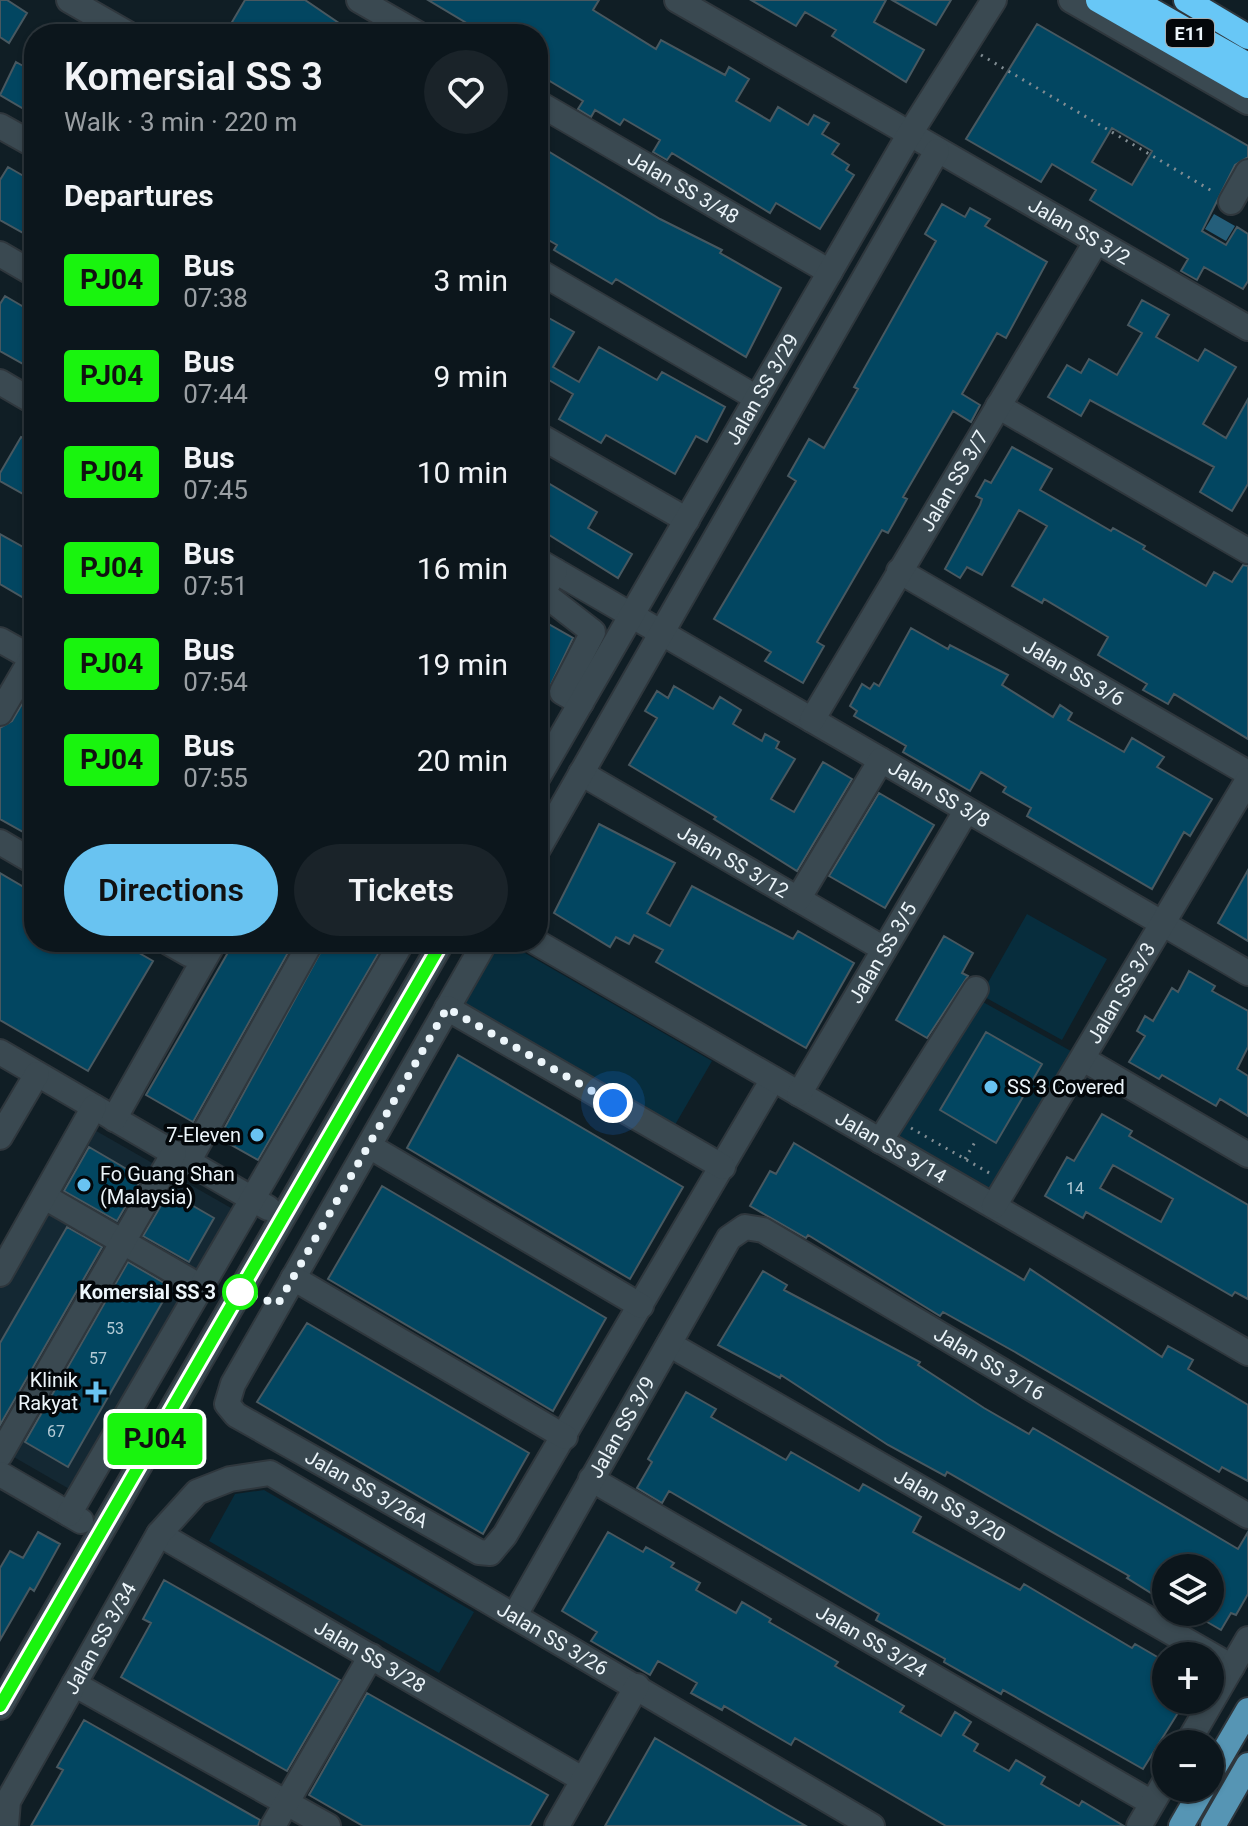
<!DOCTYPE html>
<meta charset="utf-8">
<style>
:root{--surface:#0c161c;--page:#1a2329;--text:#f1f3f6;--muted:#9a9fa3;--line:#2c353b;--accent:#69c3f1}
body{margin:0;font-family:Roboto,sans-serif;background:var(--page);color:var(--text);height:100vh;display:flex;flex-direction:column;font-size:30px;white-space:nowrap}
*{box-sizing:border-box;margin:0}
p{font-size:26px;color:var(--muted)}
.icon{flex:none;width:44px;height:44px;fill:none;stroke:currentColor;stroke-width:2;stroke-linecap:round;stroke-linejoin:round}
.map{position:relative;flex:1;overflow:hidden}
.details{position:absolute;left:24px;top:24px;width:524px;height:928px;display:flex;flex-direction:column;background:var(--surface);border-radius:32px;box-shadow:0 2px 6px #0004,0 0 0 2px var(--line)}
.details>*{flex:none}
.badge{padding:0 16px;border-radius:6px;font-size:28px;line-height:52px}
.tools{position:absolute;left:1152px;top:1554px;display:grid;gap:16px}
.tools a{display:grid;place-items:center;width:72px;height:72px;border-radius:50%;background:var(--surface);box-shadow:0 2px 6px #0004,0 0 0 2px var(--line);font-size:40px}
.you{position:absolute;width:40px;height:40px;margin:-20px;border:6px solid #fff;border-radius:50%;background:#1a73e8;box-shadow:0 0 0 12px #1a73e833}
.map>.badge{position:absolute;translate:-50% -50%;box-shadow:0 0 0 4px #fff}
h2{padding:0 40px;font-size:30px;line-height:72px}
.round{display:grid;place-items:center;flex:none;width:84px;height:84px;border-radius:42px;background:var(--page)}
.overview{display:flex;align-items:center;justify-content:space-between;height:136px;padding:0 40px}
h1{font-size:38px;font-weight:600;line-height:60px}
.button{display:flex;gap:16px;margin-top:auto;padding:16px 40px}
.button a{flex:1;height:92px;border-radius:48px;background:var(--accent);color:#111;font-size:32px;font-weight:600;line-height:92px;text-align:center}
.button a+a{background:var(--page);color:var(--text)}
ul{padding:0;list-style:none}
li{display:flex;align-items:center;gap:24px;height:96px;padding:0 40px}
li div{flex:1}
li b{display:block;font-size:30px}
li em{font-style:normal}
li .badge{min-width:88px;font-weight:700;text-align:center}
.map>svg:first-child{display:block}
</style>
<div class="map">
<svg width="1248" height="1826" viewBox="0 0 1248 1826">
<rect width="100%" height="100%" fill="#101e25"/>
<path fill="#142833" d="M91,1128l147,84 -160,282 -78,-45v-162z"/>
<path fill="#072d3d" d="M1027,914l80,45 -45,81 -81,-45z
M498,942h8l206,119 -40,69 -212,-122z
M974,997l104,58 -79,138 -103,-58z
M264,1490l210,122 -35,61 -230,-132 26,-47z"/>
<path fill="#245e7a" d="M1214,214l21,12 -9,15 -21,-12z"/>
<path fill="#024661" stroke="#485860" stroke-width="2" fill-rule="evenodd" d="M0,0h7l20,13 -18,30 -9,-6z
M245,0h60l50,34h-130z
M428,0h171l-6,10 63,39 5,-9 64,35 4,-8 20,12 -13,22 34,20 8,-14 30,18 6,-10 15,8 -7,11 17,10 -7,10 17,11 -3,5 8,5 -34,54 -44,-26 -6,10 -98,-60 -5,7 -14,-8 7,-12 -36,-21 -4,6 -25,-15 -4,7 -13,-8 5,-8 -45,-27v-40h-53z
M751,0h135l-12,22 50,28 -18,32 -74,-46 4,-6 -31,-18 -9,14z
M892,0h59l-15,25z
M1037,24l211,122v11l-13,8 -33,66 24,14 11,-18 11,7v47l-5,8 -39,-22 -7,13 -16,-9 7,-12 -98,-59 6,-10 -44,-26 -11,18 -75,-43zM1112,128l40,23 -20,34 -40,-23z
M16,62l18,10v43l-34,-20z
M538,145l122,74 62,31 -2,3 61,35 -35,69 -130,-78 -4,5 -58,-34 3,-5 -19,-11z
M8,167l26,15v57l-34,-19v-40z
M942,204l23,13 5,-9 20,11 -5,7 62,36 -41,76 -9,-5 -35,61 18,11 -9,17 -18,-11 -50,86 4,2 -19,34 -6,-3 -65,112 7,4 -21,37 -38,-22 6,-9 -57,-33 82,-138 -8,-5 21,-37 15,9 34,-59 -4,-2 82,-146 -11,-7z
M5,296l29,17v57l-34,-19v-47z
M1142,300l27,15 -13,22 42,24 7,-12 31,18 -33,57 23,14 22,-39v85l-16,27 -32,-19 14,-25 -124,-67 -9,16 -33,-19 19,-32 14,8 8,-14 28,16 25,-42 -14,-8z
M538,312l36,20 -21,35 26,15 20,-35 58,33 5,-8 63,35 -18,35 -11,-6 -21,38 -69,-39 -5,8 -42,-24 14,-25 -26,-15 -9,15z
M21,437l13,7v56l-34,-19v-8z
M1012,447l40,22 -12,21 71,41 2,-3 32,18 -2,3 63,37 8,-14 18,10 11,-17 5,1v173l-74,-45 -6,10 -25,-14 4,-6 -49,-29 10,-18 -64,-38 -2,4 -30,-17 35,-60 -28,-16 -37,65 -15,-8 -7,11 -15,-9 35,-64 2,-6 -6,-3 9,-16 6,3z
M538,477l59,35 -9,16 44,26 -14,24 -80,-50z
M0,534l34,19v51l-34,-20z
M538,618l35,20 -35,74z
M911,628l37,21 2,-4 58,30 -6,10 51,32 7,-12 12,8 -4,7 56,32 8,-14 32,19 -7,10 55,32 -22,37 -6,-4 -32,57 -125,-73 4,-8 -28,-16 3,-5 -25,-15 -11,19 -67,-39 3,-6 -52,-30 3,-5 -7,-5 12,-22 8,5 4,-6 5,3z
M674,686l39,23 7,-12 21,13 -8,14 29,17 3,-7 14,8 -3,6 19,11 -24,40 23,13 29,-50 29,17 -55,92 -83,-52 2,-2 -87,-52 28,-47 -12,-7 12,-20 11,7z
M32,687l2,1v150l-34,-19v-91l12,-7z
M879,793l55,32 -49,83 -56,-32z
M599,824l76,39 -28,50 23,13 22,-40 101,53 5,-8 56,32 -48,85 -150,-86 7,-12 -29,-15 -5,9 -13,-7 -6,10 -56,-34z
M1248,870v71l-30,-18z
M0,873l34,20v49h86l33,19 -65,110 -88,-51z
M944,936l29,17 -11,20 6,3 -41,62 -31,-18z
M234,942h60l-101,180 -47,-27z
M326,942h59l-127,218 -39,-22z
M1189,971l26,15 -3,5 36,20v36l-11,22 11,7v40l-28,-17 -4,7 -54,-31 -3,4 -30,-17 16,-26 -8,-5 8,-15 8,5 19,-33 6,4z
M986,1032l56,32 -46,79 -56,-33z
M458,1055l225,132 -53,92 -223,-131z
M1102,1114l30,17 -3,5 119,69v94l-13,-7 -3,4 -146,-84 -3,6 -38,-22 22,-39 7,4zM1113,1165l60,34 -12,23 -61,-34z
M794,1143l230,137 6,-11 132,88 6,-11 25,14 -5,9 60,36v76l-26,-14 -3,5 -204,-120 -72,-40 -3,4 -132,-81 -2,3 -56,-32 20,-35 6,3z
M89,1147l53,31 -25,43 -53,-30z
M382,1186l224,132 -53,93 -225,-132z
M169,1192l45,26 -25,44 -46,-26z
M67,1227l35,20 -102,178v-82z
M128,1262l43,25 -103,180 -43,-25z
M763,1271l24,14 -3,5 136,72 -2,3 66,43 45,26 4,-6 205,121 10,-17v62l-12,21 -5,-2 -10,17 -31,-18h20v-44h-44v31l-15,-6 -24,-15 2,-2 -182,-104 -2,4 -57,-31 -107,-70 -1,3 -62,-33z
M307,1323l222,130 -46,81 -226,-132z
M686,1392l30,17 -5,8 75,43 5,-8 68,39 4,-7 58,33 -8,15 107,58 4,-6 108,64 3,-4 31,18v38h20l-43,69 -140,-79 -2,4 -57,-32 1,-3 -69,-39 3,-6 -210,-123 -7,12 -25,-15 15,-26 -4,-3z
M38,1532l22,12 -26,47 -4,-3 -30,52v-72l10,-17 13,7z
M608,1532l35,20 3,-5 28,16 -3,4 29,16 -4,7 40,23 6,-11 29,17 -2,3 69,40 -3,4 69,40 -4,6 41,24 14,-24 16,10 -8,13 15,9 -4,7 35,20 7,-11 29,17 -4,7 38,22 3,-5 42,25h-178l-151,-88 -4,7 -67,-39 -2,4 -31,-17 6,-10 -39,-22 -8,14 -59,-34 6,-9 -35,-21z
M164,1580l176,100 -53,91 -166,-94 30,-54 -8,-4z
M367,1693l181,102 -18,31h-167l-54,-31z
M84,1720l176,100 -2,6h-227l32,-56 -6,-3z
M655,1738l121,71 30,17h-201z"/>
<g fill="none" stroke-linecap="round" stroke-linejoin="round">
<g stroke="#2f373d" stroke-width="28">
<g id="minor">
<path d="M69,0l59,34"/>
<path d="M359,0l59,34"/>
<path id="s1" d="M677,0l571,328"/>
<path d="M1071,0l177,102"/>
<path id="s2" d="M538,103l292,169"/>
<path d="M0,126l34,19"/>
<path d="M1231,202l17,-30"/>
<path d="M0,254l34,20"/>
<path d="M538,271l219,127"/>
<path d="M0,382l34,20"/>
<path d="M998,406l250,145"/>
<path d="M538,435l149,85"/>
<path id="s3" d="M538,561l710,412"/>
<path d="M555,571l-10,18 3,8 45,35 -31,60 19,11"/>
<path id="s4" d="M899,571l349,202"/>
<path d="M0,640l34,19"/>
<path d="M0,713l32,-55"/>
<path id="s5" d="M812,720l284,-478"/>
<path id="s6" d="M581,773l303,176"/>
<path id="s7" d="M538,777l371,-642 85,-135"/>
<path d="M0,842l34,20"/>
<path d="M538,849l399,-698"/>
<path d="M798,899l83,-139"/>
<path d="M168,942l21,12"/>
<path id="s8" d="M485,942l-252,442 -6,20 9,11 243,137 11,1 15,-18 268,-456"/>
<path id="s9" d="M536,942l712,411"/>
<path d="M447,1008l276,159"/>
<path d="M0,1052l268,156"/>
<path d="M1083,1059l165,96"/>
<path id="s10" d="M799,1094l167,-283"/>
<path d="M114,1119l100,-177"/>
<path d="M0,1137l37,-63"/>
<path d="M880,1141l96,-152"/>
<path d="M369,1146l272,160"/>
<path d="M188,1162l123,-220"/>
<path d="M45,1197l156,90"/>
<path id="s11" d="M994,1206l254,-426"/>
<path d="M0,1274l94,-167"/>
<path d="M293,1278l272,159"/>
<path id="s12" d="M669,1344l563,323"/>
<path d="M0,1455l174,-302"/>
<path d="M0,1474l81,47"/>
<path id="s13" d="M591,1479l561,324"/>
<path d="M69,1514l333,-572"/>
<path id="s14" d="M159,1534l423,245"/>
<path id="s15" d="M515,1615l214,-377 16,-11 18,3 485,286"/>
<path d="M74,1684l254,142"/>
<path d="M0,1707l442,-765"/>
<path d="M1187,1744l61,-105"/>
<path id="s16" d="M6,1826l2,-25 151,-267 38,-42 33,-13 40,-6 602,353"/>
<path d="M273,1826l98,-170"/>
<path d="M557,1826l80,-140"/>
<path d="M1139,1826l27,-46"/>
</g>
</g>
<g stroke="#2f373d" stroke-width="28">
<path id="major" d="M1210,1775l38,-65
M1181,1826l22,-38
M1213,1826l35,-61"/>
</g>
<g stroke="#2f373d" stroke-width="28">
<path id="highway" d="M1098,0l150,86
M1133,0l115,65
M1186,0l62,37"/>
</g>
<path stroke="#818d93" stroke-width="3" stroke-dasharray="2 6" stroke-linecap="butt" d="M981,55l231,136
M911,1128l80,46
M965,1159l10,-17"/>
<use href="#minor" stroke="#3a4951" stroke-width="24"/>
<use href="#major" stroke="#5695b4" stroke-width="24"/>
<use href="#highway" stroke="#68c7f6" stroke-width="24"/>
</g>
<g fill="none" stroke-linecap="round" stroke-linejoin="round">
<g stroke="#fff" stroke-width="18">
<path id="line" d="M0,1706l442,-764"/>
</g>
<use href="#line" stroke="#19f40e" stroke-width="12"/>
<path stroke="#ecf5fa" stroke-width="8" stroke-dasharray="0 14.4" d="M240,1292l38,12 169,-296 166,95"/>
</g>
<g fill="#69c3f1" stroke="#03070a" stroke-width="3">
<circle cx="991" cy="1087" r="8"/>
<circle cx="257" cy="1135" r="8"/>
<circle cx="84" cy="1185" r="8"/>
<path d="M92 1380h8v8h8v8h-8v8h-8v-8h-8v-8h8z"/>
</g>
<circle fill="#fff" stroke="#19f40e" stroke-width="4" cx="240" cy="1292" r="16"/>
<g text-anchor="middle" dominant-baseline="central" stroke-width="7" stroke-linejoin="round" paint-order="stroke">
<g font-size="16" fill="#b2c9d4">
<text x="1075" y="1188">14</text>
<text x="115" y="1328">53</text>
<text x="98" y="1358">57</text>
<text x="56" y="1431">67</text>
</g>
<rect fill="#03070a" stroke="#a6aeb2" stroke-width="2" x="1166" y="19" width="48" height="28" rx="6"/>
<g font-size="18" font-weight="bold" fill="#ecf5fa">
<text x="1190" y="33">E11</text>
</g>
<g font-size="20" fill="#ecf5fa" stroke="#03070a">
<text stroke="none"><textPath href="#s2" startOffset="168">Jalan SS 3/48</textPath></text>
<text stroke="none"><textPath href="#s1" startOffset="464">Jalan SS 3/2</textPath></text>
<text stroke="none"><textPath href="#s7" startOffset="448">Jalan SS 3/29</textPath></text>
<text stroke="none"><textPath href="#s5" startOffset="278">Jalan SS 3/7</textPath></text>
<text stroke="none"><textPath href="#s4" startOffset="202">Jalan SS 3/6</textPath></text>
<text stroke="none"><textPath href="#s3" startOffset="464">Jalan SS 3/8</textPath></text>
<text stroke="none"><textPath href="#s6" startOffset="176">Jalan SS 3/12</textPath></text>
<text stroke="none"><textPath href="#s10" startOffset="164">Jalan SS 3/5</textPath></text>
<text stroke="none"><textPath href="#s11" startOffset="248">Jalan SS 3/3</textPath></text>
<text stroke="none"><textPath href="#s9" startOffset="410">Jalan SS 3/14</textPath></text>
<text stroke="none"><textPath href="#s15" startOffset="734">Jalan SS 3/16</textPath></text>
<text stroke="none"><textPath href="#s15" startOffset="216">Jalan SS 3/9</textPath></text>
<text stroke="none"><textPath href="#s8" startOffset="694">Jalan SS 3/26A</textPath></text>
<text stroke="none"><textPath href="#s12" startOffset="324">Jalan SS 3/20</textPath></text>
<text stroke="none"><textPath href="#s16" startOffset="212">Jalan SS 3/34</textPath></text>
<text stroke="none"><textPath href="#s16" startOffset="792">Jalan SS 3/26</textPath></text>
<text stroke="none"><textPath href="#s13" startOffset="324">Jalan SS 3/24</textPath></text>
<text stroke="none"><textPath href="#s14" startOffset="244">Jalan SS 3/28</textPath></text>
</g>
<g font-size="20" fill="#ecf5fa" stroke="#03070a" text-anchor="start">
<text x="1007" y="1087">SS 3 Covered</text>
<text x="241" y="1135" text-anchor="end">7-Eleven</text>
<text x="100" y="1174">Fo Guang Shan<tspan x="100" dy="23">(Malaysia)</tspan></text>
<text x="78" y="1380" text-anchor="end">Klinik<tspan x="78" dy="23">Rakyat</tspan></text>
</g>
<g font-size="20" font-weight="bold" fill="#ecf5fa" stroke="#03070a" text-anchor="end">
<text x="216" y="1292">Komersial SS 3</text>
</g>
</g>
</svg>
<div class="tools">
<a><svg class="icon" aria-label="layers" viewBox="0 0 24 24"><path d="M12 4l9 5-9 5-9-5zM3 14l9 5 9-5"/></svg></a>
<a>+</a>
<a>−</a>
</div>
<div class="you" style="left:613px;top:1103px"></div>
<b class="badge" style="left:155px;top:1439px;background:#19f40e;color:#111">PJ04</b>
<section class="details">
<div class="overview"><div><h1>Komersial SS 3</h1><p>Walk · 3 min · 220 m</p></div><a class="round"><svg class="icon" aria-label="heart" viewBox="0 0 24 24"><path d="M12 20l-8-8c-3-5 5-10 8-4 3-6 11-1 8 4z"/></svg></a></div>
<h2>Departures</h2>
<ul>
<li><span class="badge" style="background:#19f40e;color:#111">PJ04</span><div><b>Bus</b><p>07:38</p></div><em>3 min</em></li>
<li><span class="badge" style="background:#19f40e;color:#111">PJ04</span><div><b>Bus</b><p>07:44</p></div><em>9 min</em></li>
<li><span class="badge" style="background:#19f40e;color:#111">PJ04</span><div><b>Bus</b><p>07:45</p></div><em>10 min</em></li>
<li><span class="badge" style="background:#19f40e;color:#111">PJ04</span><div><b>Bus</b><p>07:51</p></div><em>16 min</em></li>
<li><span class="badge" style="background:#19f40e;color:#111">PJ04</span><div><b>Bus</b><p>07:54</p></div><em>19 min</em></li>
<li><span class="badge" style="background:#19f40e;color:#111">PJ04</span><div><b>Bus</b><p>07:55</p></div><em>20 min</em></li>
</ul>
<div class="button"><a>Directions</a><a>Tickets</a></div>
</section>
</div>
